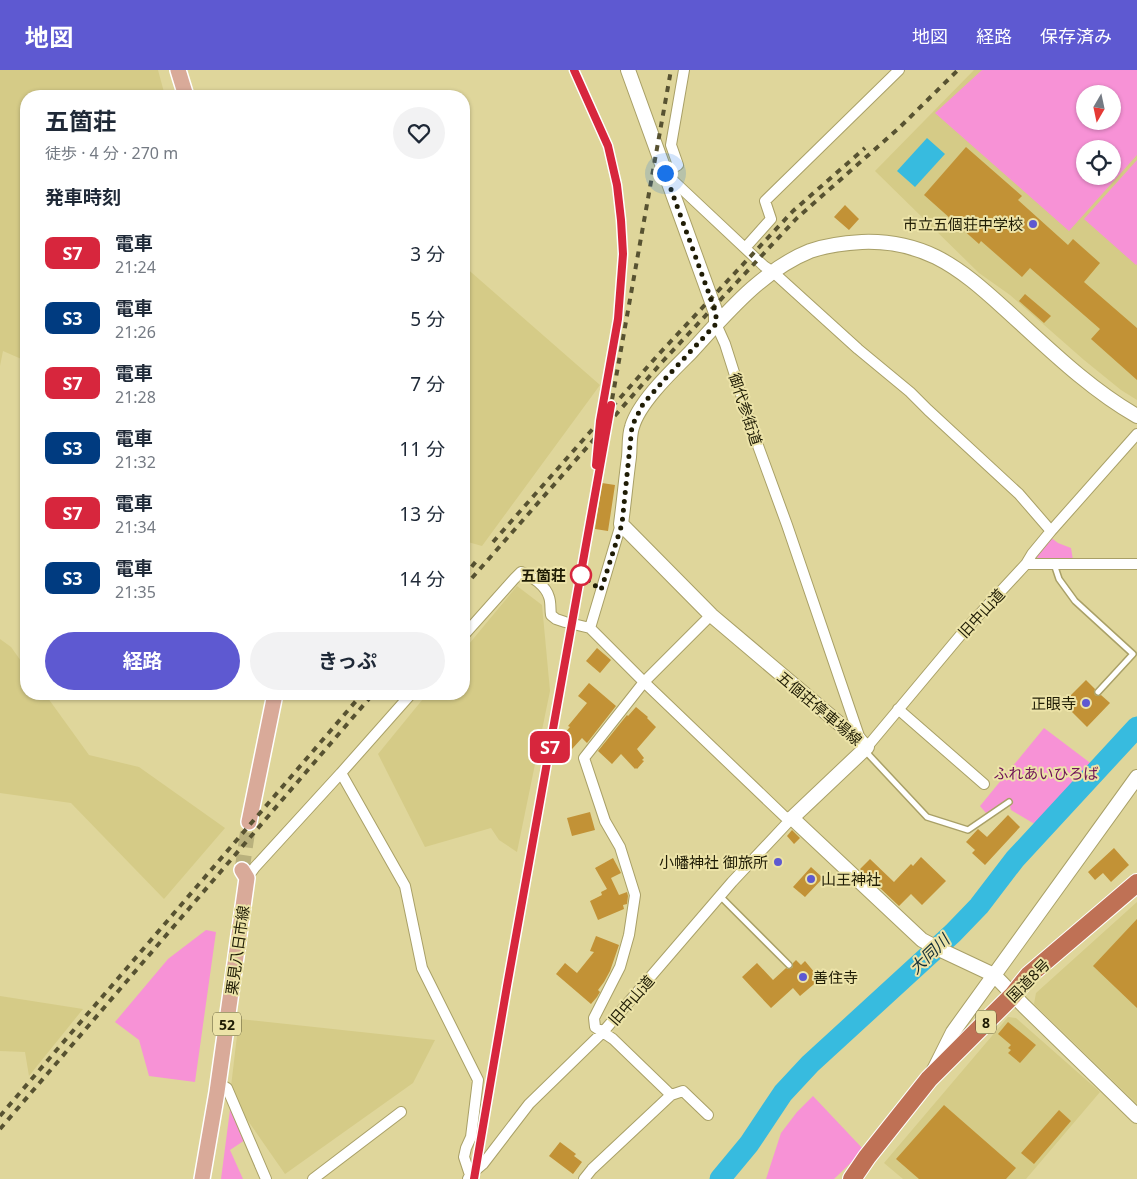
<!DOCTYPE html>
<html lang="ja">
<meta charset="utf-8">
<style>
:root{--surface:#fff;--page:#f2f2f3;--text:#1f2937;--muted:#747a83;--accent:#5e59d1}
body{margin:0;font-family:"Noto Sans","Noto Sans JP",sans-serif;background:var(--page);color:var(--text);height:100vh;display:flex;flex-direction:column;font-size:19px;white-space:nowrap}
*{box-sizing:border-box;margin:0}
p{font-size:16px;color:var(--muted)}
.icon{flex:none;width:28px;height:28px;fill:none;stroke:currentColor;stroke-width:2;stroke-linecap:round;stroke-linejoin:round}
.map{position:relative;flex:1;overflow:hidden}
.sheet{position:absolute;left:20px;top:20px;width:450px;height:610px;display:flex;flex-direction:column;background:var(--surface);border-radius:20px;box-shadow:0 1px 4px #0004}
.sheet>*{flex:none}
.badge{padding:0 10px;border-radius:8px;font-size:18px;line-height:32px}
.needle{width:32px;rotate:189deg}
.fabs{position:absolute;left:1076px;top:15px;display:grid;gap:10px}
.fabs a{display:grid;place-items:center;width:45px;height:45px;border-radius:50%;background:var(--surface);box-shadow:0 1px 4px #0004;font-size:25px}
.you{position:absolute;width:25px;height:25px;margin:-12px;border:4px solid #fff;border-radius:50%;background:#1a73e8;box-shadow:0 0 0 8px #1a73e833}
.map>.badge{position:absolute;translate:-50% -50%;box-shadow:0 0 0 2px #fff}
h2{padding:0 25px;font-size:19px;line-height:45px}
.round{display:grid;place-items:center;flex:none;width:52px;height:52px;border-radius:26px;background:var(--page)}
.headline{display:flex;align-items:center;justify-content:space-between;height:85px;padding:0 25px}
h1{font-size:24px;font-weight:700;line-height:38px}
.button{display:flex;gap:10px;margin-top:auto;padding:10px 25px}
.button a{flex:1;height:58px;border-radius:30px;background:var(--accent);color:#fff;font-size:20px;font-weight:700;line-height:58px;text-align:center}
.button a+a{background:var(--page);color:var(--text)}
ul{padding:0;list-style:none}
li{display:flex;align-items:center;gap:15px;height:65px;padding:0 25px}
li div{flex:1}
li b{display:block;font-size:19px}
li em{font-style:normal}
li .badge{min-width:55px;font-weight:700;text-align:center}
header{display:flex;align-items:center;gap:30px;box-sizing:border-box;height:70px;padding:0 25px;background:var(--accent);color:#fff}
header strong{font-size:24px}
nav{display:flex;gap:28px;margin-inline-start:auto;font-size:18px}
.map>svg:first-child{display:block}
</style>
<header>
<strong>地図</strong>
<nav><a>地図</a><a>経路</a><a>保存済み</a></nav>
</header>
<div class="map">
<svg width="1137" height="1109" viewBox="0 0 1137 1109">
<rect width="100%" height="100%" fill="#dfd69b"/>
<path fill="#d5cb87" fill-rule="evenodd" d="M0,0h158l7,26h-139v265l-23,-10 -3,15z
M974,0h163v330l-16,-10 -37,-30 -74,-65 -31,-22 -104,-102zM1085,24h27v27h-27zM1085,79h27v27h-27z
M464,196l136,119 -118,161 -14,-4 -4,5z
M517,516l25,19 8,86 -33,161 -18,-12 -8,-12 -66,19 -47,-93 49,-60h37v-44z
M0,569l11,8 15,21v26h19l44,61 50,12 86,61 -61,71 -93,-96 -71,-10z
M1137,832v202l-103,-100 2,-11z
M0,926l83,13 -54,67 -4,-24 -25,-1z
M1008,947l8,1 84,74 -74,87h-123l-19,-16z
M239,949l196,21 -22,43 -128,91 -55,-79z"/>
<path fill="#f792d6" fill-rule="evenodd" d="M982,0h155v85l-68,76 -134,-118zM1085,24h27v27h-27zM1085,79h27v27h-27z
M1137,90v104l-1,1 -52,-46z
M1050,467l8,6 13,5 2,12 -35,-1 -2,-5z
M1044,658l49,37 -55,61 -27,-16 -3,-11 -22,14 -6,-7z
M206,860l10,2 -21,150 -46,-6 -10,-36 -24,-18 53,-63z
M813,1026l51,54 -30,29h-68l15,-46 16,-21z
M231,1032l17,36 -18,12 13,29h-22z"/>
<path fill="#37bbdf" d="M927,68l18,16 -30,33 -18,-16z"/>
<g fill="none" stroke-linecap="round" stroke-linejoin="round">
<path stroke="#37bbdf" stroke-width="21" d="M720,1109l29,-35 34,-51 27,-29 143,-131 26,-27 36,-47 122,-132"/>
</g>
<path fill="#c29236" d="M966,77l56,49 -4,4 50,45 5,-6 27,24 -16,19 53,46v52l-46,-41 9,-10 -70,-61 -8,9 -41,-36 -2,3 -55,-49z
M845,135l14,14 -10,11 -15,-13z
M1025,224l26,22 -7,7 -25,-22z
M602,413l13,2 -7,46 -13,-2z
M597,578l14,12 -11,13 -14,-12z
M1086,610l9,9 -1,3 1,3 3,1 3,-1 9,8 -23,24 -24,-24z
M589,613l27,23 -29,37 -5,-5 -10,11 -10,-9 3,-4 -2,-1 7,-8 -2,-1 19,-23 -9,-7z
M636,637l12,10 -1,1 9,9 -19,22 7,9 -2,2 2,1 -7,8 -1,-1 -1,1 -14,-15 -9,10 -14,-13 29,-36 1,1z
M590,742l5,18 -23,6 -5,-18z
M1008,745l12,12 -35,38 -13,-12 3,-3 -9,-8 12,-13 9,8z
M792,760l8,8 -6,6 -7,-8z
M1114,778l15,17 -18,17 -8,-9 -8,7 -7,-8z
M921,787l25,24 -24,24 -11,-11 -12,12 -39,-37 10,-10 24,23 17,-18 2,2z
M613,788l8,15 -10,5 8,17 8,-3 1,4 -1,8 -4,1 1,4 -26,11 -8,-19 12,-6 -1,-3 6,-3 -12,-21z
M811,797l12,11 -18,19 -12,-10z
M1137,849v89l-44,-42z
M596,866l23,9 -9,26 -6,11 -6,8 2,2 -3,5 -6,7 -35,-30 9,-11 12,10 17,-21 -4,-1z
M796,890l5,5 4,-4 15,18 -20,17 -7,-8 -22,20 -29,-31 15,-14 16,17 13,-12 2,1 4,-1 1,-2v-3z
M1008,952l28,23 -16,18 -12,-10 3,-3 -3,-2 3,-3 -13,-11z
M944,1035l72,63 -10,11h-87l-23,-20z
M1059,1040l12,11 -37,43 -13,-11z
M560,1072l16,12 -2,2 8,6 -9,12 -24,-18z"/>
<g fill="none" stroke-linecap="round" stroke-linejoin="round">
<path stroke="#b9b17d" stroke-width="15" stroke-dasharray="15 8" stroke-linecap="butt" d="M242,800l7,-48"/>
<g stroke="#a9a067" stroke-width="8">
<path id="lane" d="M1054,494l5,15 16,22 58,53 -35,38
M867,678l2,7 58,62 41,13 41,-28
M720,826l69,69"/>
</g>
<g stroke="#a9a067" stroke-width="12">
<path id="street" d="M684,0l-13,75 7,20 -13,8 99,93 9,6 85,77 52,43 18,18 91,84 32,37
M745,178l26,-29 -6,-18 134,-131
M716,254l9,20 28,88 34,93 72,211 8,11 97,-116 62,-67h111
M1026,494l6,-10 19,-23 86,-97
M590,558l31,-104
M464,565l50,-56 7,-7c11,4 25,14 28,25 2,5 1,12 2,18l5,4 9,3 25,6 54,54 141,135 7,1
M898,639l86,75
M341,703l70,-79
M247,808l8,-11 86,-94 64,113 17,82 56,112 -7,57 -5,11 -2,9 6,18
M218,1013l9,5 39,91
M671,1025l12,-4 25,24
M313,1109l88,-67
M468,1109l2,-4 13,-11 46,-60 74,-72 129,-150 60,-64
M584,1109l8,-10 79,-74 -58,-56 -18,-12 -1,-9 26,-51 9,-32 6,-40 -15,-48 -15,-26 -21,-63 60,-76 67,-67"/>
</g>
<g stroke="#a9a067" stroke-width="16">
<path id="secondary" d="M628,0l88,243v11
M1137,346c-49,-28 -90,-69 -132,-107 -21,-19 -43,-39 -69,-52 -23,-11 -48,-16 -74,-15 -17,1 -35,3 -52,9 -48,19 -85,64 -120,102 -18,18 -51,49 -58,74 -3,9 -2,20 -3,30 -3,22 -5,45 -8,67l90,91 156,132 -75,71 130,122 21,11 51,24 30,31 113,110
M934,1000l19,-38 184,-255"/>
</g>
<g stroke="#fff" stroke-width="18">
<path id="primary" d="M178,0l8,26
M249,752l26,-128
M202,1109l15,-87 30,-214 -5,-8"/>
</g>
<g stroke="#fff" stroke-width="20">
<path id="highway" d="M852,1109l15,-22 62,-78 84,-84 16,-20 108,-92"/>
</g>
<use href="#lane" stroke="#fff" stroke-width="5"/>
<use href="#street" stroke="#fff" stroke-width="10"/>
<use href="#secondary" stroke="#fff" stroke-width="14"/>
<use href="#primary" stroke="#d9aa99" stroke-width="15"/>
<use href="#highway" stroke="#bf7155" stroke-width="18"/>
<path stroke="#575231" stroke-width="4" stroke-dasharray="6 6" stroke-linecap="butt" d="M574,0l34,76 9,39 4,35 2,34 -5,65 -18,101
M493,472l165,-187 135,-144 72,-63
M464,506l14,-17
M464,517l199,-226 134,-143 102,-90 59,-58
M0,1046l362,-422
M0,1059l373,-435
M474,1109l33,-192 164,-917"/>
</g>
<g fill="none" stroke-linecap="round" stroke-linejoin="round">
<g stroke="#fff" stroke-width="11">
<path id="line" d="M474,1109l33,-193 104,-581 -15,60 4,-44 18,-102 5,-65 -2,-34 -4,-35 -9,-39 -34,-76"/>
</g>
<use href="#line" stroke="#d7263d" stroke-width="8"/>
<path stroke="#1f1c05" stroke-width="5" stroke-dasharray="0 9" d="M581,505l20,15 21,-66 10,-98 11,-22 21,-24 52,-56v-11l-51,-140"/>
</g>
<g fill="#5e59d1" stroke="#ece3a8" stroke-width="2">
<circle cx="1033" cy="154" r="5"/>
<circle cx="1086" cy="633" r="5"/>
<circle cx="778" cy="792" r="5"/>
<circle cx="811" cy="809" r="5"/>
<circle cx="803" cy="907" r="5"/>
</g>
<circle fill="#fff" stroke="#d7263d" stroke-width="2.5" cx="581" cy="505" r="10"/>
<g text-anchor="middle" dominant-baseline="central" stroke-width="4" stroke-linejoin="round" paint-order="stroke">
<g fill="#ece3a8" stroke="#5c5836" stroke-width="1">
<rect x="976" y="940.5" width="20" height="23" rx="4"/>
<rect x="213" y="942.5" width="28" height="23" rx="4"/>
</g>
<g font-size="14" font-weight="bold" fill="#1f1c05">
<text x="986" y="952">8</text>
<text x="227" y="954">52</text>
</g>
<g font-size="15" fill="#1f1c05" stroke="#ece3a8" text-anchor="end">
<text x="1023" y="154">市立五個荘中学校</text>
<text x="1076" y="633">正眼寺</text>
<text x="768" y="792">小幡神社 御旅所</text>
<text x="821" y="809" text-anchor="start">山王神社</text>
<text x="813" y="907" text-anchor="start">善住寺</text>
</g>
<g font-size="15" fill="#1f1c05" stroke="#ece3a8">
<text transform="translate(746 339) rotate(72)">御代参街道</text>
<text transform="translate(981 543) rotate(-47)">旧中山道</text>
<text transform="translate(820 638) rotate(40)">五個荘停車場線</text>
<text transform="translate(237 880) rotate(-82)">栗見八日市線</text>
<text transform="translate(1028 910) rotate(-45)">国道8号</text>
<text transform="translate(631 930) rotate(-49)">旧中山道</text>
</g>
<g font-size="15" font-weight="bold" fill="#1f1c05" stroke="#ece3a8" text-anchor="end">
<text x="566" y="505">五箇荘</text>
</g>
<g font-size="15" fill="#6e1157" stroke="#ece3a8">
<text x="1046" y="703">ふれあいひろば</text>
</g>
<g font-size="16" font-style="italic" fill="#132e36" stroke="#ece3a8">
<text transform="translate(929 884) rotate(-44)">大同川</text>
</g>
</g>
</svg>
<div class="fabs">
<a><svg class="needle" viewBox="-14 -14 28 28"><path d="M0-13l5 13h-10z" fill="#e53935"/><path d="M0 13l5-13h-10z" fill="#747a83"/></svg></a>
<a><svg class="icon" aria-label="locate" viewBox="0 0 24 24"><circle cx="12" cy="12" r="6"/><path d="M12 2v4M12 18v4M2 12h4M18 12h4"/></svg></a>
</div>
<div class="you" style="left:665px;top:103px"></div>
<b class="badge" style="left:550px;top:677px;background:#d7263d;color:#fff">S7</b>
<section class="sheet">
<div class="headline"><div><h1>五箇荘</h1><p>徒歩 · 4 分 · 270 m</p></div><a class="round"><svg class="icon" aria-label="heart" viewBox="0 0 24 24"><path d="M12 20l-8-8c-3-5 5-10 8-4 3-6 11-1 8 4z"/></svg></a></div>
<h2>発車時刻</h2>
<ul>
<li><span class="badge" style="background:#d7263d;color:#fff">S7</span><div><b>電車</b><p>21:24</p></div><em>3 分</em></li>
<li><span class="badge" style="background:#003b80;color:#fff">S3</span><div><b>電車</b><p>21:26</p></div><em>5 分</em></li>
<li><span class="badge" style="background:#d7263d;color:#fff">S7</span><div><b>電車</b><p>21:28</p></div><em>7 分</em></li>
<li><span class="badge" style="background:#003b80;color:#fff">S3</span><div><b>電車</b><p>21:32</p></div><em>11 分</em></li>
<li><span class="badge" style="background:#d7263d;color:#fff">S7</span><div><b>電車</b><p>21:34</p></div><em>13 分</em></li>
<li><span class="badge" style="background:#003b80;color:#fff">S3</span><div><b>電車</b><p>21:35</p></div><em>14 分</em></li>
</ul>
<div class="button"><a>経路</a><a>きっぷ</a></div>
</section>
</div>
